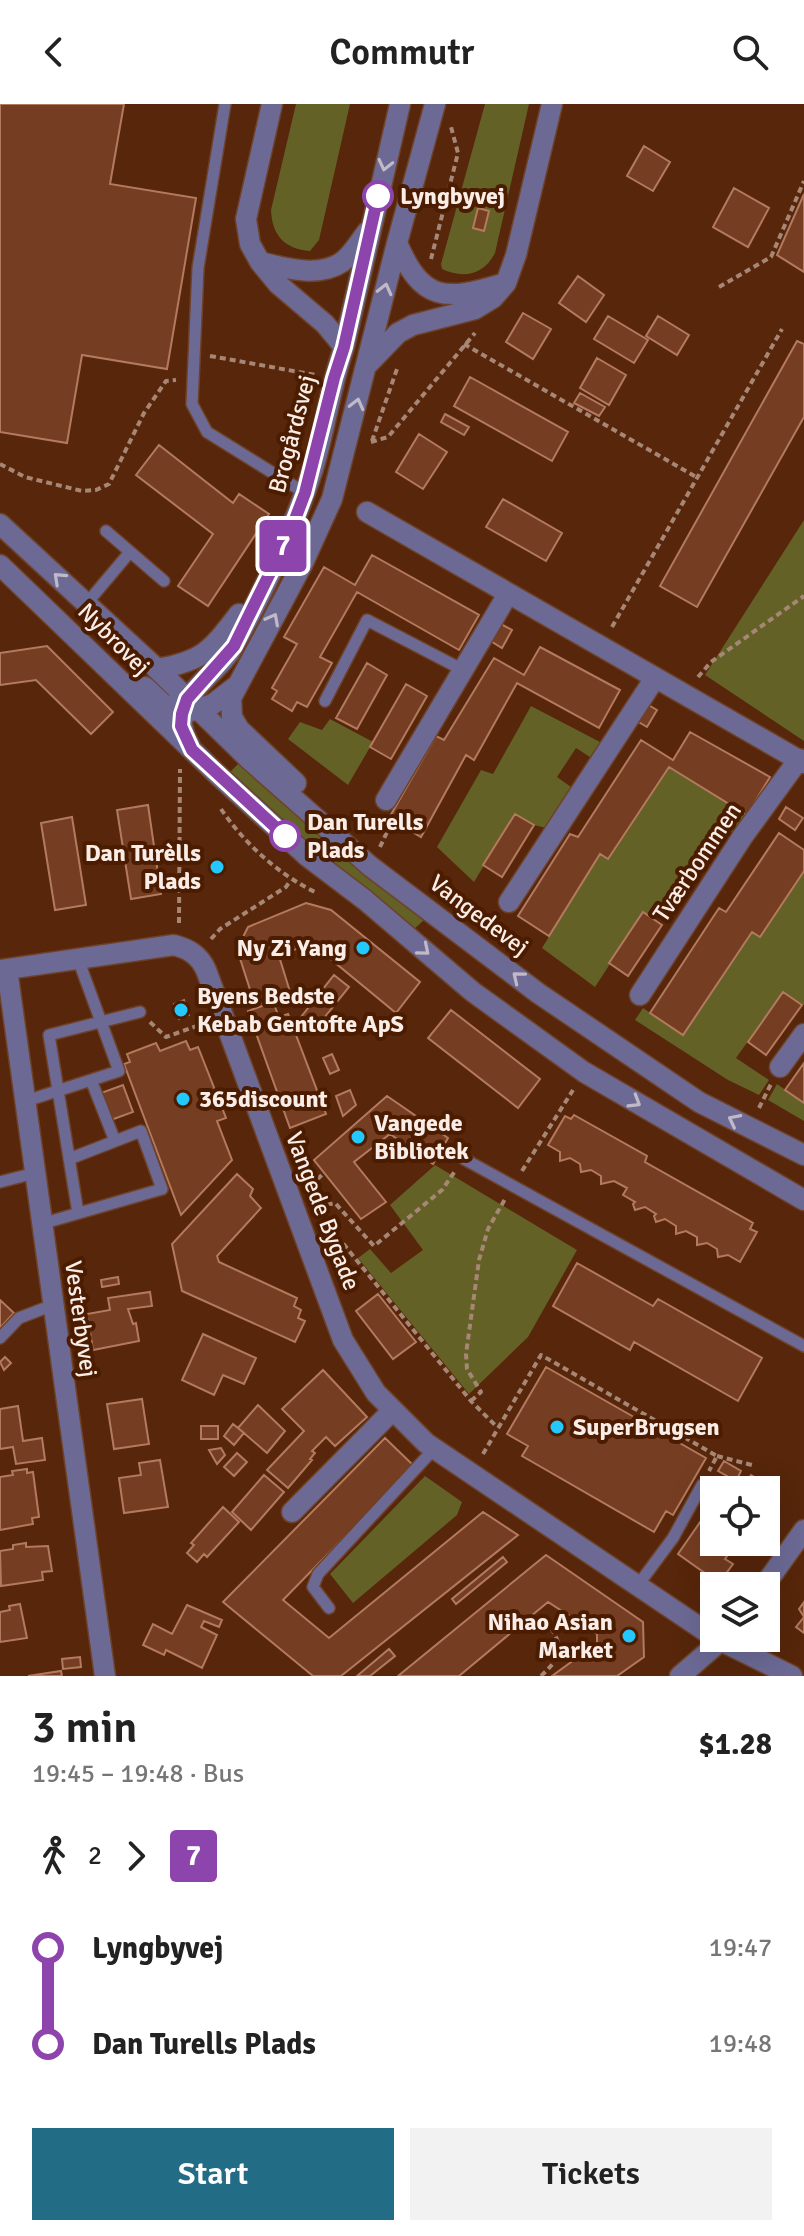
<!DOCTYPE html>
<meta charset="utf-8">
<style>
:root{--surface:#fff;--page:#f2f2f2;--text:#222;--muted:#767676;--accent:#226d85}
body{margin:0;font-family:Signika,sans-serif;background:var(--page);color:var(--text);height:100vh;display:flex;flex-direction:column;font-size:30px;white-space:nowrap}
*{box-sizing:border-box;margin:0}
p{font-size:26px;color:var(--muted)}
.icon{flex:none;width:44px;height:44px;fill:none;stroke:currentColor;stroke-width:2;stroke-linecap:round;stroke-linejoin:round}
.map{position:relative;height:1572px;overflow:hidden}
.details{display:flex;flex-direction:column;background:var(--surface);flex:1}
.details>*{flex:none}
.badge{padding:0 16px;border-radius:6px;font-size:28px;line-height:52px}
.tools{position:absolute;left:700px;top:1372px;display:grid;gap:16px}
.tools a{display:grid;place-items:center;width:80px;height:80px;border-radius:0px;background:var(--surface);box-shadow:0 8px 32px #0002;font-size:40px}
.map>.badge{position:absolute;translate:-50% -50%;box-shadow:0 0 0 4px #fff}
.legs{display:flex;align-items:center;gap:12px;height:88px;padding:0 32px;font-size:26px}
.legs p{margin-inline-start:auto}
.summary{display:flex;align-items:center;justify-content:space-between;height:136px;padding:0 32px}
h1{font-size:44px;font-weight:600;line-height:60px}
.primary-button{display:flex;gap:16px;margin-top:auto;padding:16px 32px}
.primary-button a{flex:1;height:92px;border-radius:0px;background:var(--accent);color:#fff;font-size:32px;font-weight:600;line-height:92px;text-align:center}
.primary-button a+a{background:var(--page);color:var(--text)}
ul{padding:0 32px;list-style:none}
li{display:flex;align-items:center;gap:28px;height:96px;font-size:30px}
li i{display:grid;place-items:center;width:12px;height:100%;margin:0 10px;background:currentColor}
li i::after{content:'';width:20px;height:20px;margin:-10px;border:6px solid;border-radius:50%;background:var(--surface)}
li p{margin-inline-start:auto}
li:first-child i{background:linear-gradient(#0000 50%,currentColor 0)}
li:last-child i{background:linear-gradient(currentColor 50%,#0000 0)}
header{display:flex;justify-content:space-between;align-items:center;height:104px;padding:0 32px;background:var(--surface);font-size:36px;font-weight:600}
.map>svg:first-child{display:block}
</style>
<header><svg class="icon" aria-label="back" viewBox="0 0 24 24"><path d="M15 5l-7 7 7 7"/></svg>Commutr<svg class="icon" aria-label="search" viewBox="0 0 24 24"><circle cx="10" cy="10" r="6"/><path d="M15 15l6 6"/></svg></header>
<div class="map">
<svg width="804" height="1572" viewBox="0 0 804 1572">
<rect width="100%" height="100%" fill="#57260b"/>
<path fill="#646126" d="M296,0h54l-31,136 -9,11c-25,-2 -38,-15 -39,-41z
M485,0h44l-34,149c-11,22 -32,26 -53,16l-1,-5z
M804,416v221l-99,-66z
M531,602l69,36 -10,15 -14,-9 -19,29 14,10 -25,41 -12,-3 -19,-11 -41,68 -37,-35 44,-77 12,4z
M330,615l43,23 -25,43 -60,-46 12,-17 22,8z
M241,657l89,82 94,77 -11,10 -92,-75 -91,-83z
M669,663l78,48 -15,17 -14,-8 -64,96 -11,-7 -48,74 -53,-39 58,-94z
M804,767v134l-21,-13 -47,66 33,22 -10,15 -31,-15 -93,-60 8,-12 40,27 69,-103 8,5z
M777,980l27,19v18l-36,-21z
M435,1061l142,85 -49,87 -59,57 -111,-136 12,-9 21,24 32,-23 -33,-45z
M425,1372l37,26 -5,13 -104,88 -23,-29z"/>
<path fill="#753d21" stroke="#b37a5f" stroke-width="2" d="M0,0h124l-14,80 86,14 -29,171 -85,-14 -15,88 -67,-11z
M644,42l26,16 -17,29 -26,-15z
M734,84l35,20 -21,39 -35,-20z
M804,90v78l-27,-17z
M478,104l11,3 -5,20 -11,-3z
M578,172l26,19 -18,27 -27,-19z
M523,209l28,16 -18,30 -27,-17z
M608,212l40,24 -14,23 -40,-24z
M658,212l31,19 -12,20 -31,-19z
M797,237l7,3v73l-107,190 -37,-21z
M597,254l29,17 -17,30 -29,-17z
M470,273l98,55 -16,29 -98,-55z
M580,289l25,14 -6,9 -25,-13z
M445,310l24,13 -5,8 -23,-13z
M419,330l28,18 -24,37 -27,-17z
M159,341l74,58 6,-9 30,20 -61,92 -30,-20 35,-52 -77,-59z
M503,395l59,34 -16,28 -60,-34z
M372,451l107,60 -20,35 -102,-58 -37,65 12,6 -25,44 -10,-5 -5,9 -20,-12 5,-8 -5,-3 25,-44 -13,-7 40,-70 31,18z
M499,519l13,7 -10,18 -13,-8z
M47,542l66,66 -22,22 -55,-54 -36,5v-32z
M540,543l80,43 -21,38 -82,-45 -43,77 -8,-5 -45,82 -32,-19 47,-82 8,4 50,-82 30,17z
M367,559l20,12 -30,54 -21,-11z
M406,580l21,12 -36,63 -21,-12z
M645,599l12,7 -10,17 -12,-7z
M690,628l80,45 -23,38 -78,-48 -61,92 -8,-5 -51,82 -31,-20 52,-82 8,3 63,-97 32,20z
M148,701l13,89 -30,5 -14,-89z
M786,703l17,11 -8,12 -16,-11z
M515,710l19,11 -32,52 -19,-12z
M72,713l14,88 -31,5 -14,-87z
M779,729l25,17v21l-44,66 -8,-5 -69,103 -33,-22 69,-105 7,4z
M306,799l25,7 89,72 -24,31 -85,-70 -32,13 12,39 -36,10 -18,-56 11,-22z
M643,808l19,13 -34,51 -19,-13z
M334,871l15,12 -33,41 -15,-11z
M783,888l19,13 -36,50 -18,-13z
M184,896l5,15 -10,4 -5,-15z
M273,898l6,15 9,-3 38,100 -36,14 -42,-117z
M451,906l89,69 -22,29 -90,-70z
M186,937l4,9 8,-3 28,71 -9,3 15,39 -51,55 -57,-151 6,-2 -3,-8 29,-11 4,8z
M332,950l7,16 -9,4 -7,-16z
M804,959v40l-19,-13z
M123,981l10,27 -22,8 -10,-27z
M350,986l6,15 -13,11 -7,-20z
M387,992l61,42 -15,26 -43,-30 -36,28 32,40 -25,17 -47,-59z
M574,1011l73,41 -2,6 108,61 -3,6 7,3 -17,30 -12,-7 -10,2 -1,-8 -10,-6 -10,2v-8l-11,-6 -10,3v-8l-11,-7 -9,3 -2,-6 2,-2 -11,-7 -10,3 -2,-6 2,-2 -12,-7 4,-7 -13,-7 -13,3v-8l-10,-6 -10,2 -1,-8 -10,-6 -10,3v-9l-12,-7 17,-29 6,3z
M237,1070l16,15 -3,7 11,12 -44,48 2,6 78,36 -3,8 7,4 -3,8 7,3 -10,21 -113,-51 -10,-47z
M577,1159l76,43 5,-7 104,59 -24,43 -104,-59 -4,8 -77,-44z
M118,1173l1,7 -17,3 -1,-7z
M150,1188l2,14 -24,3 5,15 3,-1 3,18 -46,9 -6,-36 23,-4 -2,-12z
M378,1190l38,48 -23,17 -37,-48z
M0,1196l14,13 -14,15z
M203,1230l53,24 -12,26 -21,-9 -9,20 -32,-15z
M5,1253l6,6 -7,7 -4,-8z
M546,1263l160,91 -33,57 -7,-4 -12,21 -132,-76 6,-10 -21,-12z
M323,1266l44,47 -32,29 -9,-9 -14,14 3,2 -5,6 2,1 -24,28 -21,-18 37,-39 -22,-22z
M142,1295l7,45 -35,5 -7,-45z
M258,1301l27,26 -18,22 -29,-25z
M18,1302l5,35 19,-3 3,22 -29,4 -3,-17 -13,2v-40z
M233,1320l11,9 -10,12 -10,-9z
M201,1322h17v13h-17z
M385,1334l29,28 -131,134 46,38 154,-126 35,23 -177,141h-28l-90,-74z
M221,1344l4,7 -8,9 -8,-14z
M237,1349l10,9 -13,14 -10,-9z
M160,1356l8,47 -44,6 -5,-35 22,-3 -2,-12z
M724,1357l17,10 -5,10 -18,-10z
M27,1365v4l6,-1 6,45 -7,1 1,6 -33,6v-53l13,-2 -1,-4z
M264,1371l20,17 -33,38 -19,-18z
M751,1371l27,16 -7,11 -5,-3v-9h-16l-6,-3z
M714,1398v40h23l-12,17 8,5 -14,19 -41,-29z
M223,1403l16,15 -32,35 -3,-3 -7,8 -10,-9 7,-8 -3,-2z
M26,1439v4l22,-1 4,25 -10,1 1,8 -42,6 -1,-35 13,-2v-4z
M546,1451l97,67 1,35 -27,19h-65l45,-33v-9l-49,-32 -89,74h-61z
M503,1453l4,5 -51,42 -4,-5z
M804,1498v31l-8,-6 8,-10 -5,-8z
M20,1500l7,34 -27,4v-30l10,-2 -1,-4z
M187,1501l35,15 -3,7 -15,-6 -3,6 16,8 -15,33 -36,-18 -2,5 -21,-10 10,-21 19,10z
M389,1545l6,7 -25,20h-13z
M80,1553l1,10 -18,2 -1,-10z
M61,1567l1,5h-34z"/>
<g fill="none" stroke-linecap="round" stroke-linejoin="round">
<g stroke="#6e422a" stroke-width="14">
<path id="service" d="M225,0l-27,164 -6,136 15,28 98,61
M106,427l58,50
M87,499l43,-51
M325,597l42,-81 96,50
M91,976l24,61
M26,997l93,-30 -41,-112
M464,1055l340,187
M0,1078l35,-9
M78,1109l-29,-178 91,-23
M41,1120l121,-35 -21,-58 -72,28
M0,1234l19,-20 34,-13
M638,1481l35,-47 29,-53
M329,1504l-16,-21 5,-13 116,-125"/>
</g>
<g stroke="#6e422a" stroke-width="23">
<path id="minor" d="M367,408l437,251
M386,696l122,-206
M509,798l146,-224
M7,865l98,707
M0,866l174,-25c15,4 25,10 32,25l137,370 33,53 50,50 288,194
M640,891l103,-159 56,-77
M780,963l24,-33
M292,1408l100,-101
M715,1534l77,38"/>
</g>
<g stroke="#6e422a" stroke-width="23">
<path id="tertiary" d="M272,0l-26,115 4,25 10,18 18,22 47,40 19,23
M397,139c25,59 48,58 105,41
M260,158c25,6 59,16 82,0 10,-7 18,-21 25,-30
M367,261l31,-32 15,-8 62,-16 18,-11 13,-15 10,-28 36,-151
M0,420l154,142 96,94 120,106 168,127 161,109 105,53
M0,461l218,210 89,81 58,44 108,92 111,80 220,128
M157,565c47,-8 54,-19 82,-55
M145,583l17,16 20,11 31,-10 22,-17
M190,642c-29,-48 25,-65 44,-101 30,-55 59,-114 78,-173 13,-41 18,-84 32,-125l56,-243
M296,679l-57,-54 -7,-12 -1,-19 71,-133 30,-66 65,-256 38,-139
M764,1482l40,-56
M680,1572l44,-38"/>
</g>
<path stroke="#a68776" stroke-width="4" stroke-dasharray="6 4" stroke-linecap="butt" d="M431,155l27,-106 -7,-26
M719,183l52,-30 33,-76
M464,240l234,134
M210,252l106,19
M372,337l26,-75
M371,338l17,-5 87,-104
M0,360l25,13 57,14 14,-1 13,-6 35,-71 22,-32 10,-1
M612,523l170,-298
M698,573l13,-15 93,-66
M221,705c23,34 57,65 94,83
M380,743l8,-17 -1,-8
M179,819l1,-154
M211,835l9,-10 66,-42 4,-6
M150,918l16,15 39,-14
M759,1004l12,-24
M522,1067l51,-81
M310,1082l14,-13
M317,1103l18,-4 39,43 68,-56 13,-19
M327,1131l10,1 134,165 26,26
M471,1297l10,-9 -14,-23 -1,-15 13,-94 9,-31 17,-30
M483,1350l58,-99 176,101 -8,15
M717,1352l35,9
M541,1572c18,-17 24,-26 10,-48"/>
<use href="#service" stroke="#6c6a95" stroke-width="11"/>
<use href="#minor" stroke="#6c6a95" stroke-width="20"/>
<use href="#tertiary" stroke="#6c6a95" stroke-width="20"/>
</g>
<defs><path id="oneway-chevron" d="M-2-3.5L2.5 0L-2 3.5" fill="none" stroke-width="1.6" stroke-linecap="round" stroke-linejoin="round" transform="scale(2)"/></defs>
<g stroke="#c1b9c6">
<use href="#oneway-chevron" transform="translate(385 61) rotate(103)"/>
<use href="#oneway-chevron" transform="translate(385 185) rotate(-76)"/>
<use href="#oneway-chevron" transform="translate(357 300) rotate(-76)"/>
<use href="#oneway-chevron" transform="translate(59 474) rotate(-137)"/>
<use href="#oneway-chevron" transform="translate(273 515) rotate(-62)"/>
<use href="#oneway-chevron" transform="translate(424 846) rotate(40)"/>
<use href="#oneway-chevron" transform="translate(518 873) rotate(-141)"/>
<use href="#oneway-chevron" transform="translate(635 998) rotate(31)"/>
<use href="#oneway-chevron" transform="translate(734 1016) rotate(-153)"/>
</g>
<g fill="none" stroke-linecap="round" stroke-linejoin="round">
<g stroke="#fff" stroke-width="18">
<path id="line-1" d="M285,732l-93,-86 -11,-24 1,-12 5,-15 47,-53 57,-116 14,-37 29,-115 10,-31 34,-151"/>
</g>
<use href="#line-1" stroke="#8e44ad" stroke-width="12"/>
</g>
<g fill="#fff" stroke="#8e44ad" stroke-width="4">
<circle cx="378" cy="92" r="14"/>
<circle cx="285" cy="732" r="14"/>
</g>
<g fill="#23c9fe" stroke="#4b1c00" stroke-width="3">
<circle cx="217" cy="763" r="8"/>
<circle cx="363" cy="844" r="8"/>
<circle cx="181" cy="906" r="8"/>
<circle cx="183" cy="995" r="8"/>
<circle cx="358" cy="1033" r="8"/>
<circle cx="557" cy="1323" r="8"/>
<circle cx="629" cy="1532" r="8"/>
</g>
<g text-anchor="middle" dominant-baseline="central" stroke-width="8" stroke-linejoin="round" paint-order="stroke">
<g font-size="24" font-weight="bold" fill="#faede7" stroke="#4b1c00" text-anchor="start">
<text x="400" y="92">Lyngbyvej</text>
<text x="307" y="718">Dan Turells<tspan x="307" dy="28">Plads</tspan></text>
</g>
<g font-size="24" fill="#faede7" stroke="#4b1c00">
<text transform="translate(292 330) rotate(-75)">Brogårdsvej</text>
<text transform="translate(114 535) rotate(45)">Nybrovej</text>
<text transform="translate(697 758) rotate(-56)">Tværbommen</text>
<text transform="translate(479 811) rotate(37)">Vangedevej</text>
<text transform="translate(323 1107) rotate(69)">Vangede Bygade</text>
<text transform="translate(81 1215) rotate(82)">Vesterbyvej</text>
</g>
<g font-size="24" font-weight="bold" fill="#faede7" stroke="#4b1c00" text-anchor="start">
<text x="201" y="749" text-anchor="end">Dan Turèlls<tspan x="201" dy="28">Plads</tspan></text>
<text x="347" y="844" text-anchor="end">Ny Zi Yang</text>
<text x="197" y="892">Byens Bedste<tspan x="197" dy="28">Kebab Gentofte ApS</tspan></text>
<text x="199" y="995">365discount</text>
<text x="374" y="1019">Vangede<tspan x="374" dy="28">Bibliotek</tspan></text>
<text x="573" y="1323">SuperBrugsen</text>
<text x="613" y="1518" text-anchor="end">Nihao Asian<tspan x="613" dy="28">Market</tspan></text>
</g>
</g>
</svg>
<div class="tools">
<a><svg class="icon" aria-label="locate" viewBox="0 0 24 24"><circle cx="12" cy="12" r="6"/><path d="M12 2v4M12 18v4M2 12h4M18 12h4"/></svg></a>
<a><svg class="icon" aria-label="layers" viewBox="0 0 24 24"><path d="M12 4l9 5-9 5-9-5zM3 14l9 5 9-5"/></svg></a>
</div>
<b class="badge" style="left:283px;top:442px;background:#8e44ad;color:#fff">7</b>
</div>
<section class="details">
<div class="summary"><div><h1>3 min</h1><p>19:45 – 19:48 · Bus</p></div><b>$1.28</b></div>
<div class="legs"><svg class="icon" aria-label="walk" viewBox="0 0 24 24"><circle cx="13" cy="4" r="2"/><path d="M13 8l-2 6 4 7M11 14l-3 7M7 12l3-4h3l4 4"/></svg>2<svg class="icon" aria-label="forward" viewBox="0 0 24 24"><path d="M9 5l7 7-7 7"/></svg><b class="badge" style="background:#8e44ad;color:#fff">7</b></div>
<ul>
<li><i style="color:#8e44ad"></i><b>Lyngbyvej</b><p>19:47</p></li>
<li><i style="color:#8e44ad"></i><b>Dan Turells Plads</b><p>19:48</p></li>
</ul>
<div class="primary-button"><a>Start</a><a>Tickets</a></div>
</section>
